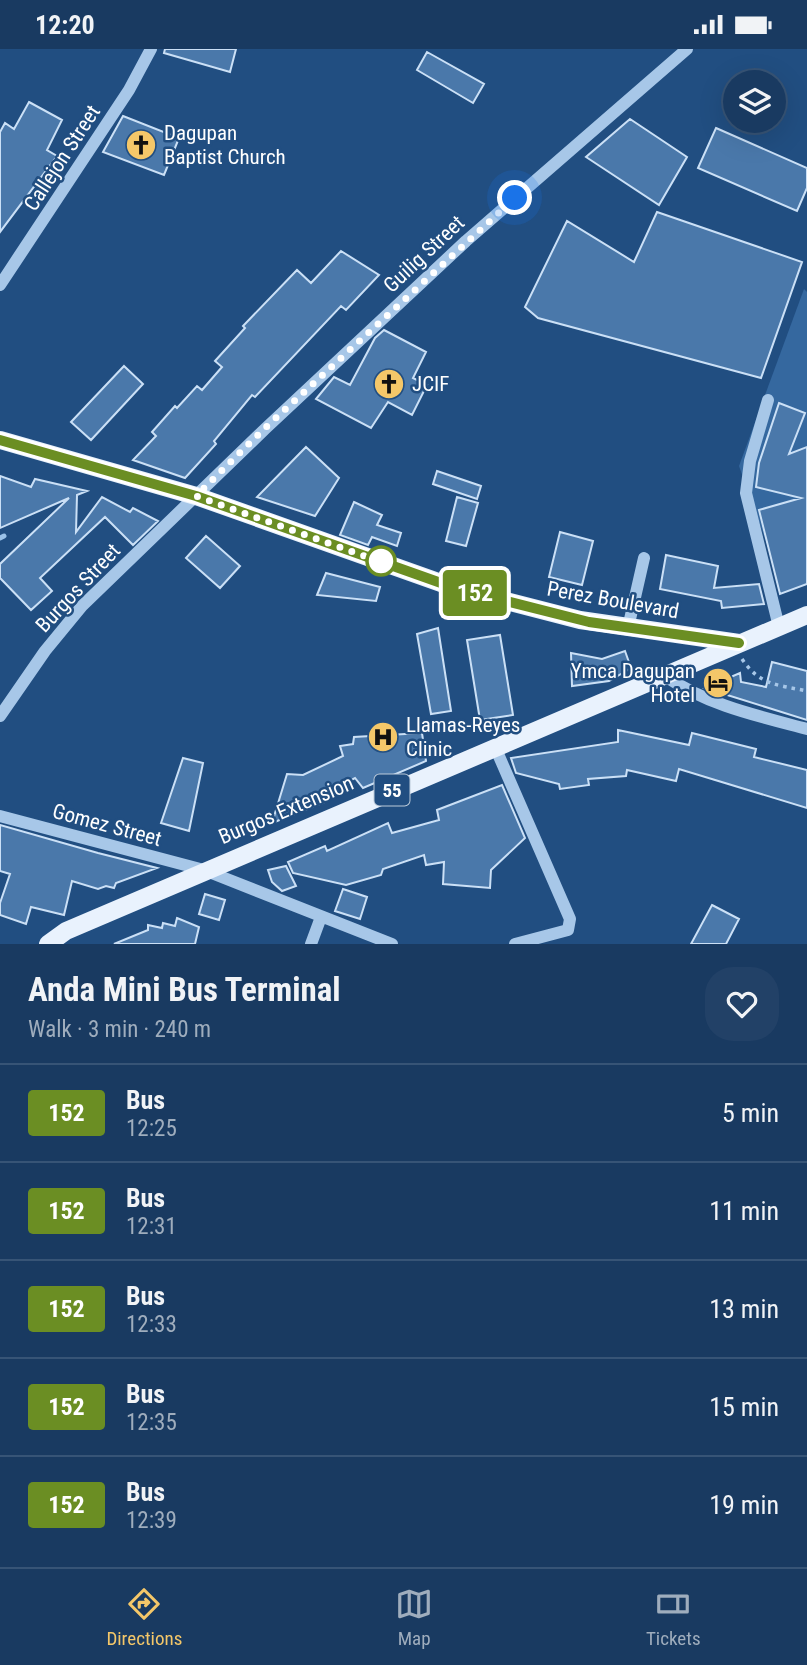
<!DOCTYPE html>
<meta charset="utf-8">
<style>
:root{--surface:#193a61;--page:#224167;--text:#f1f3f6;--muted:#9fadbd;--line:#375476;--accent:#f4c769}
body{margin:0;font-family:"Roboto Condensed",sans-serif;background:var(--page);color:var(--text);height:100vh;display:flex;flex-direction:column;font-size:26px;white-space:nowrap}
*{box-sizing:border-box;margin:0}
p{font-size:23px;color:var(--muted)}
.icon{flex:none;width:38px;height:38px;fill:none;stroke:currentColor;stroke-width:2;stroke-linecap:round;stroke-linejoin:round}
.map{position:relative;height:895px;overflow:hidden}
.details{display:flex;flex-direction:column;background:var(--surface);flex:1}
.details>*{flex:none}
.badge{padding:0 14px;border-radius:5px;font-size:24px;line-height:46px}
.controls{position:absolute;left:723px;top:21px;display:grid;gap:14px}
.controls a{display:grid;place-items:center;width:63px;height:63px;border-radius:50%;background:var(--surface);box-shadow:0 7px 28px #0002,0 0 0 2px var(--line);font-size:35px}
.you{position:absolute;width:35px;height:35px;margin:-18px;border:5px solid #fff;border-radius:50%;background:#1a73e8;box-shadow:0 0 0 10px #1a73e833}
.map>.badge{position:absolute;translate:-50% -50%;box-shadow:0 0 0 4px #fff}
.round{display:grid;place-items:center;flex:none;width:74px;height:74px;border-radius:28px;background:var(--page)}
.head{display:flex;align-items:center;justify-content:space-between;height:119px;padding:0 28px}
h1{font-size:33px;font-weight:700;line-height:52px}
ul{padding:0;list-style:none}
li{display:flex;align-items:center;gap:21px;height:98px;padding:0 28px;border-top:2px solid var(--line)}
li div{flex:1}
li b{display:block;font-size:26px}
li em{font-style:normal}
li .badge{min-width:77px;font-weight:700;text-align:center}
.status{display:flex;justify-content:space-between;align-items:center;height:49px;padding:0 35px;background:var(--surface);direction:ltr}
.status svg{height:19px;fill:currentColor}
.menu{display:flex;justify-content:space-around;align-items:center;height:98px;border-top:2px solid var(--line);background:var(--surface);font-size:19px;color:var(--muted)}
.menu a{display:grid;justify-items:center;gap:4px}
.menu .active{color:var(--accent)}
.map>svg:first-child{display:block}
</style>
<div class="status"><b>12:20</b><svg viewBox="0 0 49 12"><path d="M0 12V9h3v3zM5 12V6h3v6zM10 12V3h3v9zM15 12V0h3v12zM26 1h20v11H26zM47 4h2v5h-2z"/></svg></div>
<div class="map">
<svg width="807" height="895" viewBox="0 0 807 895">
<rect width="100%" height="100%" fill="#214e81"/>
<path fill="#35689f" d="M804,240l3,3v256l-34,13 -34,-95z"/>
<g fill="none" stroke-linecap="round" stroke-linejoin="round">
<path stroke="#9bc2e9" stroke-width="5" d="M0,489l4,-2"/>
</g>
<path fill="#4a78aa" stroke="#cbe0f6" stroke-width="2" d="M165,0h71l-6,23 -66,-19z
M427,3l57,32 -11,19 -56,-33z
M29,53l33,18 -15,30 10,6 -57,76v-100l5,-9 9,6z
M123,67l56,22 -15,37 -61,-23z
M630,70l57,38 -28,48 -73,-48z
M716,79l91,40v20l-10,23 -99,-43z
M657,163l145,50 -41,116 -223,-60 -13,-11 42,-86 67,41z
M341,202l38,24 -33,35 -5,-4 -86,91 -3,-2 -38,46 2,3 -31,34 -52,-18 23,-24 -4,-4 23,-26 2,2 20,-22 5,4 20,-23 -7,-6 30,-33 -2,-2 54,-56 14,13z
M384,281l42,22 -13,26 14,7 -15,30 -24,-13 -17,26 -55,-29 18,-22 16,8 25,-47z
M124,317l19,18 -52,56 -20,-18z
M779,354l26,10 -16,41 18,-7v137l-27,10 -21,-84 42,-12 -45,-11 3,-24z
M306,398l33,31 -24,38 -58,-19z
M437,422l44,15 -4,13 -44,-15z
M0,427l31,11 4,-8 52,12 -10,4 -1,37 26,-35 28,15 3,-4 25,13 -25,24 -28,-28 -65,61 12,13 -21,19 -31,-32v-14l69,-66 -69,30z
M457,448l21,6 -12,43 -20,-5z
M354,453l28,13 -5,10 24,8 -4,13 -25,-9 -4,8 -28,-10z
M560,483l33,9 -11,44 -33,-8z
M206,487l34,30 -20,22 -34,-30z
M666,506l52,11 -4,22 45,-4 5,20 -42,4 -1,-7 -61,-12z
M326,524l54,14 -4,14 -59,-6z
M438,579l13,83 -20,3 -14,-80z
M500,586l13,80 -33,5 -13,-80z
M625,602l6,17 -22,13 -37,5 -1,-33 31,6z
M772,613l35,9v49l-102,-32 35,-15 1,9 25,5z
M618,681l71,15 3,-12 64,16 -2,8 53,13v38l-128,-39 -3,12 -49,-11 -1,6 -38,3 1,6 -29,4 -1,-5 -43,-11 -5,-15 107,-16z
M422,684l4,28 -63,27 -8,-10 -34,18 2,7 -51,20 15,-49 16,1 40,-19 -3,-10 13,-2 1,-7z
M183,709l20,5 -14,68 -28,-8z
M502,736l23,53 -34,32 -1,18 -47,-4 1,-22 -18,3 -2,-10 -41,14 -2,6 -35,10 -53,-12 -5,-11 37,-16 2,5 61,-28 4,10 47,-13 -2,-10z
M0,776l98,28 59,15 -41,15 -2,5 -8,-2 -8,3 -26,-8 -8,34 -33,-8 -5,17 -26,-9v-12l10,-29 -10,-3z
M286,817l10,20 -14,5 -10,-9 -4,-12z
M343,840l24,8 -7,22 -25,-8z
M205,845l20,6 -6,20 -20,-6z
M712,856l27,14 -13,25h-35z
M177,869l22,9 -4,17h-81l34,-14v-5l14,3 1,-5 12,3z"/>
<g fill="none" stroke-linecap="round" stroke-linejoin="round">
<path stroke="#a7c7e8" stroke-width="3.5" stroke-dasharray="3.5 5" stroke-linecap="butt" d="M742,610c17,26 36,26 65,32"/>
<path stroke="#a7c7e8" stroke-width="12" d="M0,236l129,-195 22,-41
M768,351l-18,61 -4,32 33,134
M628,579l16,-70
M665,627c42,29 93,40 142,53
M0,667l45,-65 37,-45 184,-178 200,-187 221,-192
M495,698l75,172 -2,11 -53,14
M0,767l204,54 188,74
M311,895l10,-27"/>
<path stroke="#e9f2fd" stroke-width="18" d="M0,391l196,56 245,87 61,17 78,20 159,23
M48,895l18,-13 741,-316"/>
</g>
<g fill="none" stroke-linecap="round" stroke-linejoin="round">
<g stroke="#fff" stroke-width="16">
<path id="line" d="M0,391l196,56 245,87 61,17 87,22 150,21"/>
</g>
<use href="#line" stroke="#6b8e23" stroke-width="10"/>
<path stroke="#fff" stroke-width="7" stroke-dasharray="0 12.6" d="M381,512l9,4 -194,-69 69,-68 250,-230"/>
</g>
<defs>
<g id="church-disc" transform="scale(1.575)"><circle r="9.5" fill="#f4c769" stroke="#214e81"/><path d="M-1.2-6h2.4v3.5h3.3v2.4h-3.3V6h-2.4V-.1h-3.3v-2.4h3.3Z" fill="#111"/></g>
<g id="hotel-disc" transform="scale(1.575)"><circle r="9.5" fill="#f4c769" stroke="#214e81"/><path d="M-6-4.5h1.5V1H6V5H4.5V3h-9V5H-6ZM-4 0a1.8 1.8 0 1 1 3.6 0ZM.5 0V-2.5h3Q6-2.5 6 0Z" fill="#111"/></g>
<g id="hospital-disc" transform="scale(1.575)"><circle r="9.5" fill="#f4c769" stroke="#214e81"/><path d="M-5-5h3v3.5h4V-5h3V5h-3V1.5h-4V5h-3Z" fill="#111"/></g>
</defs>
<g fill-rule="evenodd">
<use href="#church-disc" x="141" y="96"/>
<use href="#church-disc" x="389" y="335"/>
<use href="#hotel-disc" x="718" y="634"/>
<use href="#hospital-disc" x="383" y="688"/>
</g>
<circle fill="#fff" stroke="#6b8e23" stroke-width="3.5" cx="381" cy="512" r="14"/>
<g text-anchor="middle" dominant-baseline="central" stroke-width="5" stroke-linejoin="round" paint-order="stroke">
<rect fill="#214e81" stroke="#bccad9" stroke-width="2" x="374.5" y="725.5" width="35" height="31" rx="5"/>
<g font-size="19" font-weight="bold" fill="#fff">
<text x="392" y="741">55</text>
</g>
<g font-size="21" fill="#fff" stroke="#214e81" text-anchor="start">
<text x="164" y="84">Dagupan<tspan x="164" dy="24">Baptist Church</tspan></text>
<text x="412" y="335">JCIF</text>
<text x="695" y="622" text-anchor="end">Ymca Dagupan<tspan x="695" dy="24">Hotel</tspan></text>
<text x="406" y="676">Llamas-Reyes<tspan x="406" dy="24">Clinic</tspan></text>
</g>
<g font-size="21" fill="#fff" stroke="#214e81">
<text transform="translate(62 109) rotate(-57)">Callejon Street</text>
<text transform="translate(424 205) rotate(-43)">Guilig Street</text>
<text transform="translate(78 539) rotate(-47)">Burgos Street</text>
<text transform="translate(613 551) rotate(10)">Perez Boulevard</text>
<text transform="translate(286 761) rotate(-23)">Burgos Extension</text>
<text transform="translate(107 776) rotate(15)">Gomez Street</text>
</g>
</g>
</svg>
<div class="controls">
<a><svg class="icon" aria-label="layers" viewBox="0 0 24 24"><path d="M12 4l9 5-9 5-9-5zM3 14l9 5 9-5"/></svg></a>
</div>
<div class="you" style="left:515px;top:149px"></div>
<b class="badge" style="left:475px;top:544px;background:#6b8e23;color:#fff">152</b>
</div>
<section class="details">
<div class="head"><div><h1>Anda Mini Bus Terminal</h1><p>Walk · 3 min · 240 m</p></div><a class="round"><svg class="icon" aria-label="heart" viewBox="0 0 24 24"><path d="M12 20l-8-8c-3-5 5-10 8-4 3-6 11-1 8 4z"/></svg></a></div>
<ul>
<li><span class="badge" style="background:#6b8e23;color:#fff">152</span><div><b>Bus</b><p>12:25</p></div><em>5 min</em></li>
<li><span class="badge" style="background:#6b8e23;color:#fff">152</span><div><b>Bus</b><p>12:31</p></div><em>11 min</em></li>
<li><span class="badge" style="background:#6b8e23;color:#fff">152</span><div><b>Bus</b><p>12:33</p></div><em>13 min</em></li>
<li><span class="badge" style="background:#6b8e23;color:#fff">152</span><div><b>Bus</b><p>12:35</p></div><em>15 min</em></li>
<li><span class="badge" style="background:#6b8e23;color:#fff">152</span><div><b>Bus</b><p>12:39</p></div><em>19 min</em></li>
</ul>
</section>
<nav class="menu">
<a class="active"><svg class="icon" aria-label="directions" viewBox="0 0 24 24"><path d="M12 3l9 9-9 9-9-9zM9 14v-3h6M13 9l2 2-2 2"/></svg>Directions</a>
<a><svg class="icon" aria-label="map" viewBox="0 0 24 24"><path d="M3 6l6-2 6 2 6-2v14l-6 2-6-2-6 2zM9 4v14M15 6v14"/></svg>Map</a>
<a><svg class="icon" aria-label="tickets" viewBox="0 0 24 24"><path d="M3 7h18v10H3zM15 7v10"/></svg>Tickets</a>
</nav>
